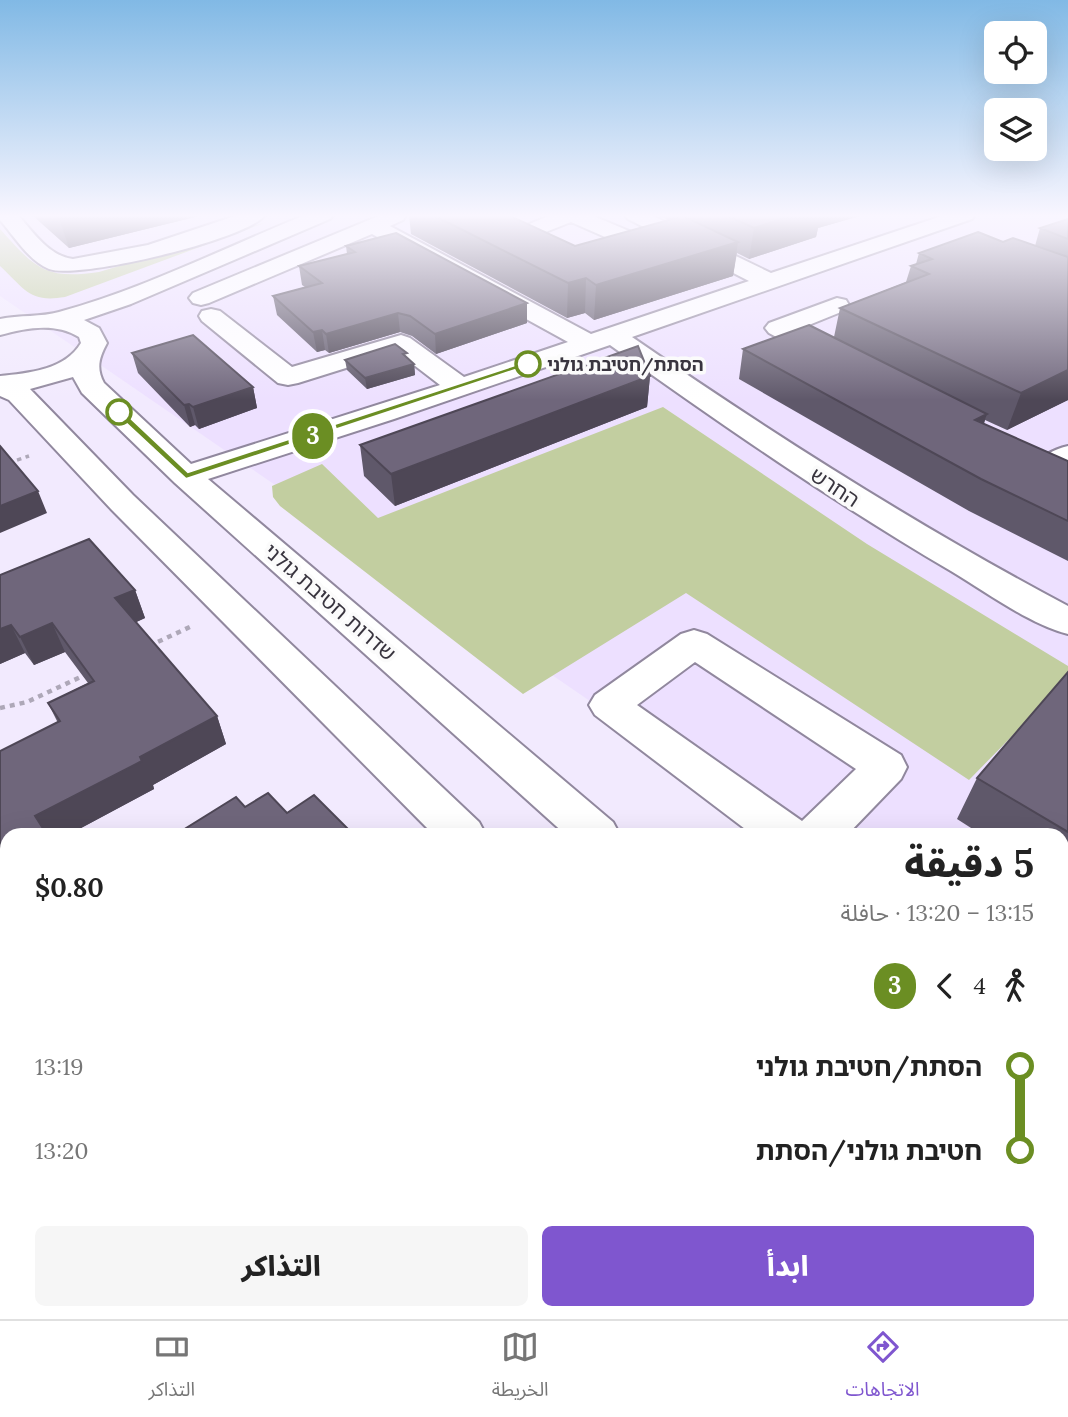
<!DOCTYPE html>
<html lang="ar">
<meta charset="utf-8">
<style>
:root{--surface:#fff;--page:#f6f6f6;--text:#222;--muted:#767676;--line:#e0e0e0;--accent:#7f56cf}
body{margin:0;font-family:Lora,"Noto Sans Arabic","Noto Sans Hebrew",serif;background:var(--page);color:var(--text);direction:rtl;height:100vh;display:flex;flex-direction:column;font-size:26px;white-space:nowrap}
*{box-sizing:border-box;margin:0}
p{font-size:23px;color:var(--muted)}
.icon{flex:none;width:38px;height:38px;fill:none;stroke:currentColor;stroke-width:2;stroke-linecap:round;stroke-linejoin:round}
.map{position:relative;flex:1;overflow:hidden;direction:ltr}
.details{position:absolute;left:0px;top:828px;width:1069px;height:492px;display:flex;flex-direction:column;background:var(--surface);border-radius:21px 21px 0 0;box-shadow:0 7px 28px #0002;direction:rtl}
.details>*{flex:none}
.badge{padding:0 14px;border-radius:23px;font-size:24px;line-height:46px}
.fabs{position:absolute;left:984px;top:21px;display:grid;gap:14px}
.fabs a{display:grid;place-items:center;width:63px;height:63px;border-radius:10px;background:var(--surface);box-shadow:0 7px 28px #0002;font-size:35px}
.map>.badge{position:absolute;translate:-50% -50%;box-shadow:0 0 0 4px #fff}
.legs{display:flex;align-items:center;gap:10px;height:77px;padding:0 35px;font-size:23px}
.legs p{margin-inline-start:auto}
.overview{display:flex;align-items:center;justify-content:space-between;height:119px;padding:0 35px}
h1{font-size:38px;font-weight:800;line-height:52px}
.primary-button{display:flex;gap:14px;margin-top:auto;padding:14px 35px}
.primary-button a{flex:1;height:80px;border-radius:10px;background:var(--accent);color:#fff;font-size:28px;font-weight:800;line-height:80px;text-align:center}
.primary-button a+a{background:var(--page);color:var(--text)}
ul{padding:0 35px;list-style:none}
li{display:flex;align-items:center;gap:24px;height:84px;font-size:26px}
li i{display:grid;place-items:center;width:10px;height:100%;margin:0 9px;background:currentColor}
li i::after{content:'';width:18px;height:18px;margin:-9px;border:5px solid;border-radius:50%;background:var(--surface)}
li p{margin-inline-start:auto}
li:first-child i{background:linear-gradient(#0000 50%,currentColor 0)}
li:last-child i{background:linear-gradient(currentColor 50%,#0000 0)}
.dock{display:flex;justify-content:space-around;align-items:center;height:98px;border-top:2px solid var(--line);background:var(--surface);font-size:19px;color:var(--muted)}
.dock a{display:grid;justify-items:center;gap:4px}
.dock .selected{color:var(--accent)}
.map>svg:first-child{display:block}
</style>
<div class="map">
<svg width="1068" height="1319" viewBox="0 0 1068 1319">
<rect width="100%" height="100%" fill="#f2eafe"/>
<path fill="#ede0ff" d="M0,215h1068v814l-6,-4v-190h-277l-785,-539z"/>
<path fill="#c2cea0" d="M267,222l-202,75c-36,6 -40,-8 -65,-31v-37c35,39 45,51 99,43z
M663,407l204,137 201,122v13l-99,101 -283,-187 -163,101 -243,-188 -7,-9 -1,-11 50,-22 56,54z"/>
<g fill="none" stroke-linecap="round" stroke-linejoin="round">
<g stroke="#91889e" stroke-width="4">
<path id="minor" d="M0,215h18c15,17 31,41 55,44l75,-14 90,-30h27c-16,24 -187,65 -216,54 -20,-8 -35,-33 -49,-49z
M305,215h28l-3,4 -199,85 -47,16 15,8 8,15c-8,15 -11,25 -3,40l87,81 249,-79 -43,-33 -99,31 -10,2 -10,-2 -76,-62 -3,-5 3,-5 9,-2 9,2 72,56 109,-32 9,3 54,39 104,-35 -196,-108 -163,69 -8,2 -8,-2 -4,-5 4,-5 188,-78h25l-3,5 -13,6 201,108 158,-53 -121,-62 -3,-4h26l120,58 174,-58h30l-3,4 -340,118c141,97 285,189 436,269v28c-39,-10 -82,-42 -117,-63 -118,-69 -230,-147 -341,-226l-216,74 -186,60 405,343 7,13h-54l-391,-352 -93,-90 -9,-16 -43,12 103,106 346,327 7,13h-52l-323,-326 -102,-109 -9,-4v-20c29,-3 65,-6 81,-33l-2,-6c-24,-15 -53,-9 -79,-2v-16c19,-4 42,-2 59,-7 84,-23 165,-64 246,-97z
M551,215h40l62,26 3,5 -3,5h-16l-66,-29 -53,21 -8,-1 -3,-5 3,-5z
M837,298l9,2 3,5 -3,5 -47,19 45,23 4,6 -4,6 -9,2 -9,-2 -57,-31 -4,-5 4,-5z
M1068,446v22l-19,8 -11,-2 -4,-7c7,-11 21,-18 34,-21z
M694,630l13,4 194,121 6,12 -6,12 -54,56h-94l-158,-120 -6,-10 6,-10 86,-61zM695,662l161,107 -54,52 -165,-116z
M1062,928l6,2v48l-6,-2z
M1062,1066l6,2v58l-6,-2z
M7,1163v62l-7,3v-62z
M1062,1206l6,3v64l-6,-2z
M513,1312h68l-2,7h-69z
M925,1312h69l3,7h-70z"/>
</g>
<path stroke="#aea8b8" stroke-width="3.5" stroke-dasharray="4.5 4.5" stroke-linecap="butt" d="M0,466l29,-10"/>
<path stroke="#aea8b8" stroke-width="4.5" stroke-dasharray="5 5" stroke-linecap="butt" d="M149,646l43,-20
M0,708l27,-6 60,-28"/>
<use href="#minor" fill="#fff" fill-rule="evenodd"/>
</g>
<path fill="#5f586a" d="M32,215h171l-134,33z
M409,215h99l67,31 93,-26 -11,-5h206l-45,13 -2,9 -67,22 -12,-6 -4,23 -139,44 -9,-7 -18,5 -156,-84z
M1068,219v181l-61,30 -22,-10 -1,4 84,37v100l-99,-50 -230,-132 4,-30 91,-12 6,-29 66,-26 5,-16 5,-2 3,-11 84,-11 32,4 5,-18z
M346,246l181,57v20l-91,31 -24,-18 -12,-4 -71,21 -4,-3 -8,2 -40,-37 -4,-19 32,-9 -3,-2 -3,-19 48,-12z
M132,353l121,34 4,21 -58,21 -4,-4 -5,2 -52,-54z
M407,358l7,6 1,11 -48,14 -20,-19 -2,-10z
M650,376l-3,31 -252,99 -31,-30 -4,-31z
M0,575l135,15 10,28 -9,4 81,94 9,28 -73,41 1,4 -86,46h-61v232l-7,4v-320l58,-28 -10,-20 40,-20 -23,-31 -31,13 -9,-12 -25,11z
M1068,672v216l-6,-4v-49h-80l-25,-16 20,-41z"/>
<path fill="#4e4756" d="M58,215h145l-134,33z
M794,215h69l-45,13 -2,9 -67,22 5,-31z
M738,242l-5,34 -139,44 2,-35z
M586,278l-1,35 -18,5 1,-35z
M527,303v20l-91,31 -1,-20z
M398,313l2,19 -71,21 -3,-19z
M322,330l3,20 -8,2 -4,-20z
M414,364l1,11 -48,14 -2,-11z
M1068,370v30l-61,30 14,-37z
M650,376l-3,31 -252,99 -4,-32z
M253,387l4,21 -58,21 -6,-22z
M189,404l6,21 -5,2 -6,-22z
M987,414l-11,31 -1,-25z
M38,491l9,22 -47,20v-27z
M135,590l10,28 -19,9 -11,-29z
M52,623l13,29 -31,13 -14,-28z
M11,625l14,28 -25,11v-35z
M217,716l9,28 -73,41 1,4 -86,46h-32l-1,-19 105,-59z
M7,1029v38l-7,4v-38z
M289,1312h36l-7,7h-36z"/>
<path fill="#6f667b" stroke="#4e4756" stroke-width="2" d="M433,215h75l67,31 108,-30 55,26 -142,43 -10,-7 -18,5z
M726,215h68l-40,13z
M1068,219v20l-28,-11z
M978,232l25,10 10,-4 55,19v113l-47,23 -181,-85 89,-34 -18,-8 21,-7 -13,-6z
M396,233l131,70 -92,31 -25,-18 -12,-3 -72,21 -4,-4 -9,2 -40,-36 49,-13 -23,-17 56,-14 -9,-6z
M809,325l178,89 -12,6 93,41v60l-87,-42 -238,-130z
M193,335l60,52 -60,20 -4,-3 -5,1 -52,-52z
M395,344l12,9 -4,1 11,10 -49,14 -20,-18z
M638,346l12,30 -259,98 -31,-29z
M0,446l38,45 -38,15z
M89,539l46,51 -20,8 102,118 -77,41 2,4 -107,55 9,14 -8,5h-29v194l-7,4v-282l60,-30 -12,-18 46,-22 -42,-58 -32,14 -9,-12 -11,4v-54z
M1068,672v160l-91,-54z
M268,793l19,20 27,-18 40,40h-179l61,-38 9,10z
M66,1312h223l-7,7h-213z"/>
<linearGradient id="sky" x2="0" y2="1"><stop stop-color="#81b9e5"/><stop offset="0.54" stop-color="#f9f6ff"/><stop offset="1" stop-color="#f9f6ff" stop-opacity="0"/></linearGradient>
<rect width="1068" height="400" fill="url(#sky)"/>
<path fill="#6b8e23" stroke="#fff" stroke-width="2" d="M525,362l8,2 -347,115 -72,-67 8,-2 66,62z"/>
<g fill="#fff" stroke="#6b8e23" stroke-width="3.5">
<circle cx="528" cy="364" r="12"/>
<circle cx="119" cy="412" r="12"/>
</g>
<g text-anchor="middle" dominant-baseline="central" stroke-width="7" stroke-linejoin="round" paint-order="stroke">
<g font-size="18" font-weight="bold" fill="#39353f" stroke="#fbfbfb" text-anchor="start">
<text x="547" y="364">הסתת/חטיבת גולני</text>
</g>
<g font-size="21" fill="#39353f" stroke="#fbfbfb">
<text transform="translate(835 487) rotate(33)">החרש</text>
<text transform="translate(330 602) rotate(41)">שדרות חטיבת גולני</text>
</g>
</g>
</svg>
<div class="fabs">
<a><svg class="icon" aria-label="locate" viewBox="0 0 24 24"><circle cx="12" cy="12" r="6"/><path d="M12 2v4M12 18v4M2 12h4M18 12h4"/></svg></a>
<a><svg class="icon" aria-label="layers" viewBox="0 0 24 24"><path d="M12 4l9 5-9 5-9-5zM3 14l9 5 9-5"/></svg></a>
</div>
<b class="badge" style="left:313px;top:436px;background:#6b8e23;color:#fff">3</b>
<section class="details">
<div class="overview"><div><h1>5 دقيقة</h1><p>13:15 – 13:20 · حافلة</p></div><b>$0.80</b></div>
<div class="legs"><svg class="icon" aria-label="walk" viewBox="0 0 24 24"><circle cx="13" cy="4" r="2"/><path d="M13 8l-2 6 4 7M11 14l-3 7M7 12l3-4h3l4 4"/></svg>4<svg class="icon" aria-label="back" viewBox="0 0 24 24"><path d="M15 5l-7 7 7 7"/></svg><b class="badge" style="background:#6b8e23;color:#fff">3</b></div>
<ul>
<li><i style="color:#6b8e23"></i><b>הסתת/חטיבת גולני</b><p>13:19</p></li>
<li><i style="color:#6b8e23"></i><b>חטיבת גולני/הסתת</b><p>13:20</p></li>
</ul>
<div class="primary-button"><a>ابدأ</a><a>التذاكر</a></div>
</section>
</div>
<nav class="dock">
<a class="selected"><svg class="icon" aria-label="directions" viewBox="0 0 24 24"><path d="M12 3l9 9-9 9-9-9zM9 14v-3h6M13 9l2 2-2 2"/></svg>الاتجاهات</a>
<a><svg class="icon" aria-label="map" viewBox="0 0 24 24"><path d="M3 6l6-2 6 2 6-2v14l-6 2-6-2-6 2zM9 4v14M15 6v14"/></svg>الخريطة</a>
<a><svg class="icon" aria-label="tickets" viewBox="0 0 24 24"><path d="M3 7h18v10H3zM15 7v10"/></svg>التذاكر</a>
</nav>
